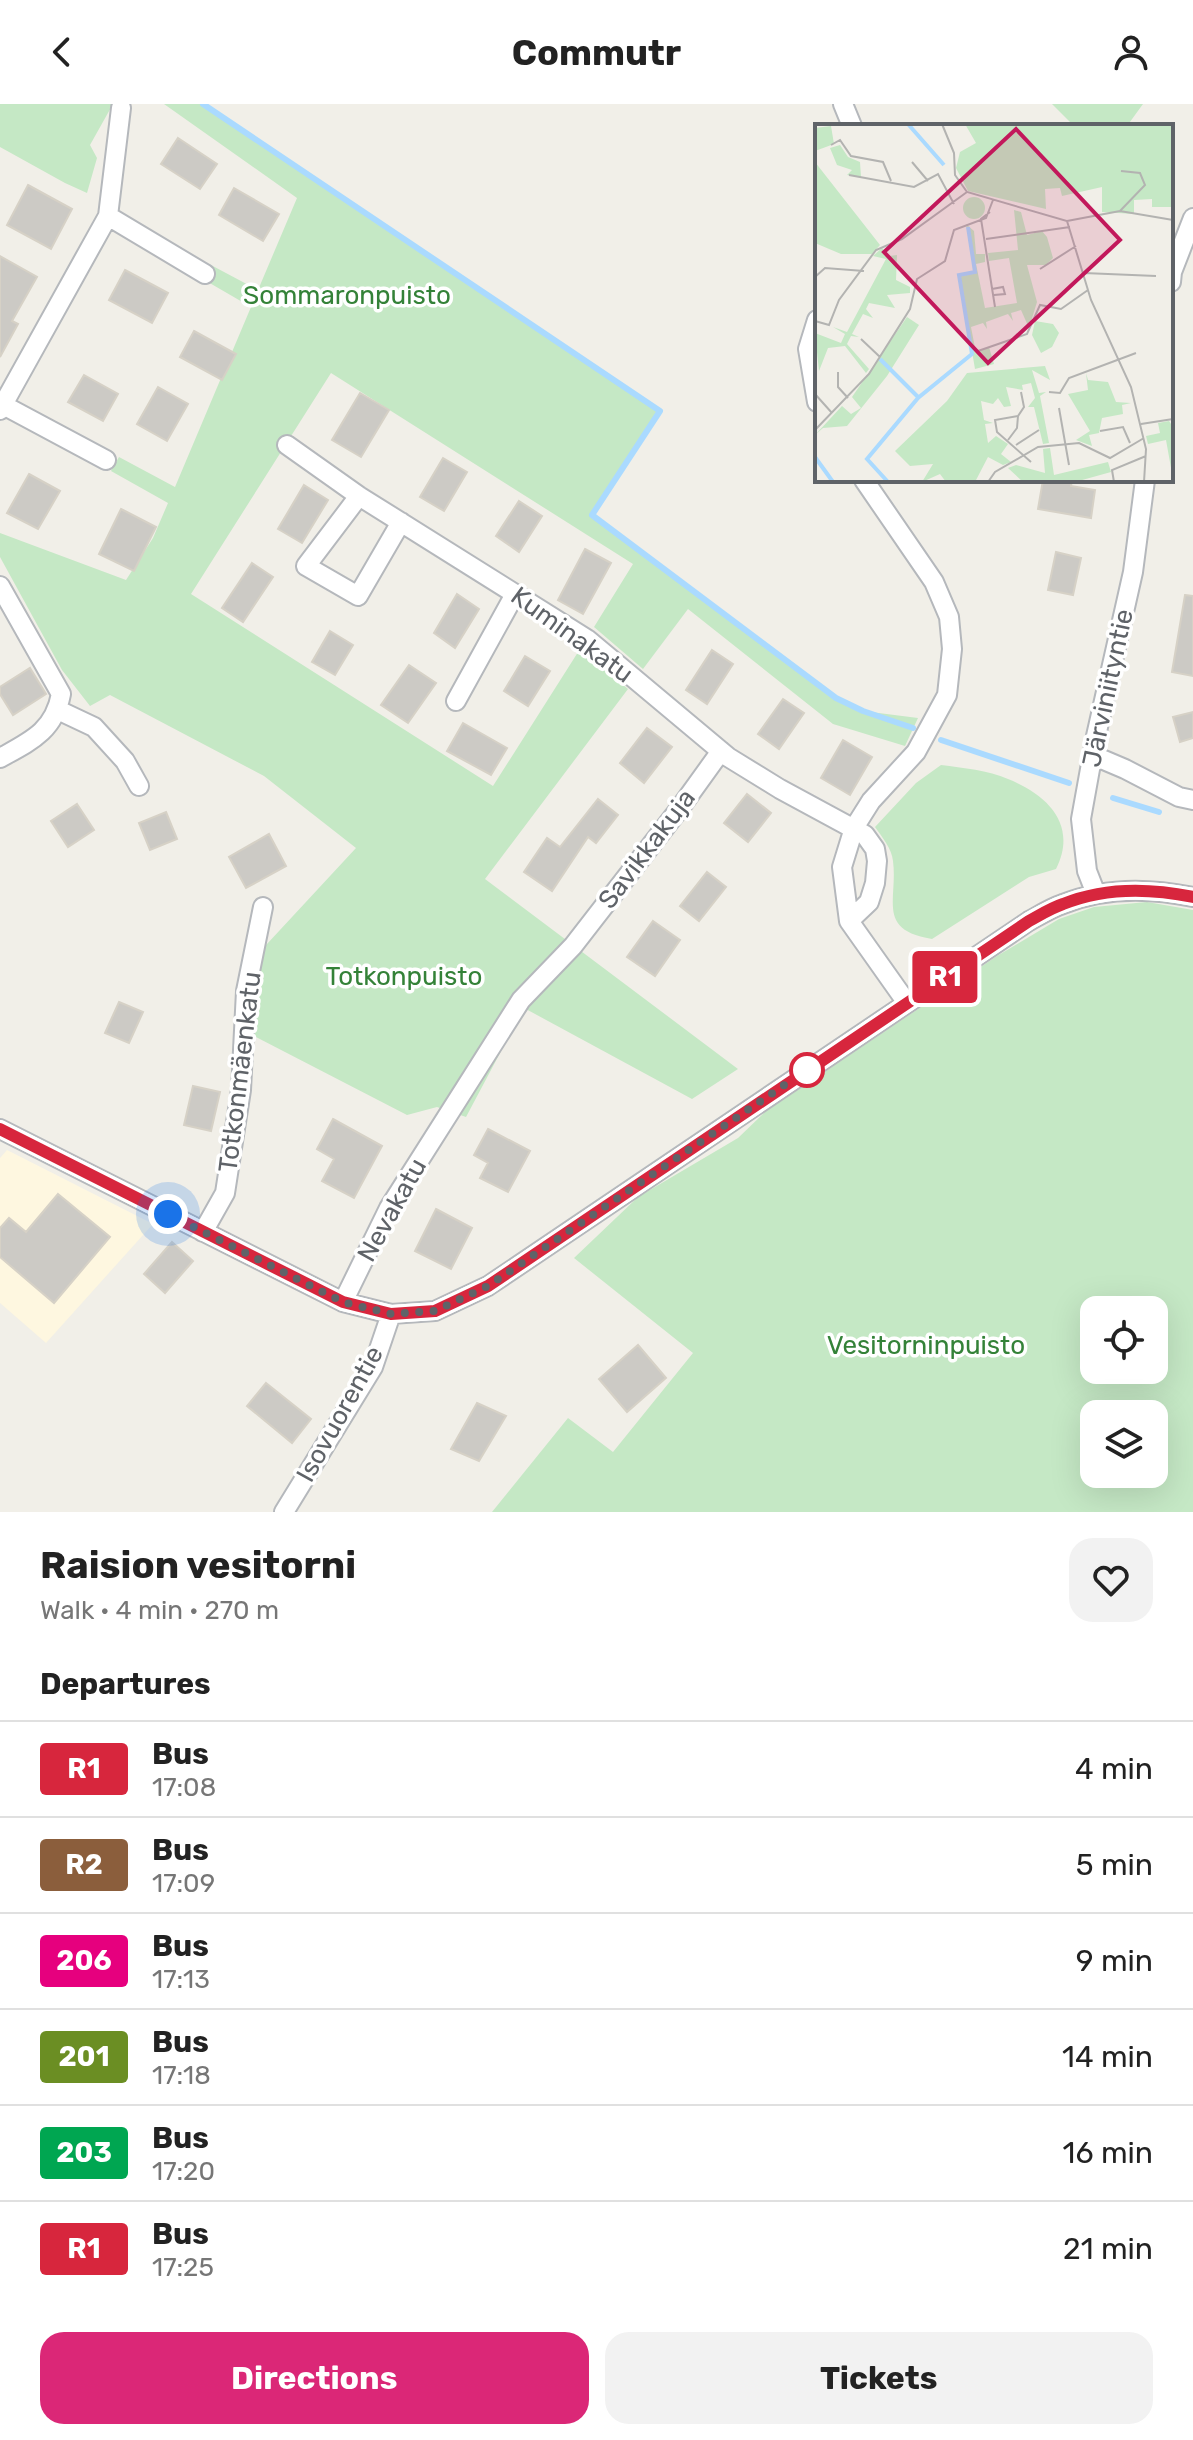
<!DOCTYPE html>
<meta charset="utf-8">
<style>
:root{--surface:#fff;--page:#f2f2f2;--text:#222;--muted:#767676;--line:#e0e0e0;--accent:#db2777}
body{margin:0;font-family:Rubik,sans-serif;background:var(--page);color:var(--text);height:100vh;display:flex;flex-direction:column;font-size:30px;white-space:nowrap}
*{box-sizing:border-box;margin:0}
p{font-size:26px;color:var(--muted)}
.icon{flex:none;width:44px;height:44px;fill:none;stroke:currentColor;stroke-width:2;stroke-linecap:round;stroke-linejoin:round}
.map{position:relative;height:1408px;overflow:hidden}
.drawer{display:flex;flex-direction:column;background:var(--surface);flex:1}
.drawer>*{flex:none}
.badge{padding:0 16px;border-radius:6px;font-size:28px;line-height:52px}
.buttons{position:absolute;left:1080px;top:1192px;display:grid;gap:16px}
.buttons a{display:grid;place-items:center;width:88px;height:88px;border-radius:16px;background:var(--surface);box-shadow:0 8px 32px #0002;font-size:40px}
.you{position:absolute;width:40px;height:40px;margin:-20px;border:6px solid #fff;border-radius:50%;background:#1a73e8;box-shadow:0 0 0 12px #1a73e833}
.map>.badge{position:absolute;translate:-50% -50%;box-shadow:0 0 0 4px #fff}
h2{padding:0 40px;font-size:30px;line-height:72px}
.round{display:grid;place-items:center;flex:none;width:84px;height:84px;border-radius:24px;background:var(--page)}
.summary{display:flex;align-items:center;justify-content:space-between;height:136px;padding:0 40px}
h1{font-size:38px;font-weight:700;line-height:60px}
.button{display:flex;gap:16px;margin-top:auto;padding:16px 40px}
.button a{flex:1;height:92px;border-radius:24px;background:var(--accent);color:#fff;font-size:32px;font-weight:700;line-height:92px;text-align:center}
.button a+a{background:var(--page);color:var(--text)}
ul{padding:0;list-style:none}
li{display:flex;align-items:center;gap:24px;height:96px;padding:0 40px;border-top:2px solid var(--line)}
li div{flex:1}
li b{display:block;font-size:30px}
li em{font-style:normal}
li .badge{min-width:88px;font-weight:700;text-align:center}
header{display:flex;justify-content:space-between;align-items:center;height:104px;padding:0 40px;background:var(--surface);font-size:36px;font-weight:700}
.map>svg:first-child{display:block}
</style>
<header><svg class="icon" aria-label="back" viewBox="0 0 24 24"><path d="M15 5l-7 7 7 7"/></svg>Commutr<svg class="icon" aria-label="person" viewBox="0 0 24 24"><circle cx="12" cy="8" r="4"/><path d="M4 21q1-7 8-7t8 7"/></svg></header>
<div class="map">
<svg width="1193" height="1408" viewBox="0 0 1193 1408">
<rect width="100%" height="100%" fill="#f1efe8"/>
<path fill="#fef7e0" d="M7,1046l146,74 -107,119 -46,-40v-145z"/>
<path fill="#c5e8c5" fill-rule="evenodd" d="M0,0h113l-23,41 7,13 -10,35 -22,-10 -65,-36z
M164,0h39l457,307 -68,104 244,183 27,13 55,7 -13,28 -72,-22 -145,-115 -45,60 -49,-42 39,-63 -302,-191 -140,221 302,192 87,-137 48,40 -143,190 253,190 -46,30 -168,-91 -58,109 -29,-10 -30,8 -153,-79 -5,-41 4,-36 103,-111 -92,-72 -154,-81 -20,11 -28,-36 -62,-113v-24l126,47 27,-42 15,-35 -57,-32 8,-14 56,30 76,-180 -50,-29 8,-14 49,26 39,-92z
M1052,0h91l-16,22h-53z
M941,661c22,3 47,5 67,14 40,16 70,46 48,90l-27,8 -97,62c-56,-9 -34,-39 -39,-78 -1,-12 -11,-24 -18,-34l41,-44z
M1147,798l46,8v602h-701l76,-94 45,34 80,-99 -119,-95 64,-61 100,-59 27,-26 232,-156 62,-37 35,-12zM1094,1206h60v60h-60zM1094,1310h60v60h-60z"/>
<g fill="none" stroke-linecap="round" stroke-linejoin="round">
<path stroke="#aadaff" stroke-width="6" d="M203,0l457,307 -68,104 244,183 27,13 50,17
M941,636l128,43
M1113,694l46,14"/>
</g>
<path fill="#cccac5" stroke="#d6d1c6" stroke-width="2" d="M178,34l39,26 -17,25 -39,-25z
M28,81l44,24 -21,40 -44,-24z
M234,84l45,26 -16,27 -44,-26z
M0,152l37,21 -25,44 6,3 -18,33z
M125,166l43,23 -16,30 -43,-23z
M194,227l42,23 -14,26 -42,-23z
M84,271l34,19 -15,27 -35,-19z
M158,283l30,17 -21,37 -30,-17z
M360,289l29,17 -28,47 -29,-17z
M443,354l24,14 -23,39 -24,-14z
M29,370l31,17 -22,38 -31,-16z
M1043,376h29l-1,6 24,4 -4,28 -53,-9z
M304,381l24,15 -26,43 -24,-14z
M519,397l23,15 -23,36 -23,-16z
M121,405l35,18 -22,44 -35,-17z
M585,445l26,14 -28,51 -25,-14z
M1056,448l25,6 -8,37 -25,-5z
M252,459l21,14 -30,45 -21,-14z
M457,490l22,15 -24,39 -21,-15z
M1185,491l8,1v80l-21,-4z
M330,527l23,14 -18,30 -23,-13z
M712,546l21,14 -26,40 -21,-14z
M525,552l25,15 -22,35 -24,-15z
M409,561l27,18 -28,40 -27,-18z
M30,564l16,26 -33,21 -13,-21v-7z
M783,595l21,14 -25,36 -21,-15z
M1193,608v26l-13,4 -7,-25z
M463,619l44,25 -16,27 -44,-24z
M647,624l25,19 -28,36 -24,-20z
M843,636l29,17 -22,38 -29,-17z
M747,690l24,19 -23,29 -24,-19z
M598,695l20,16 -22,28 -8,-6 -36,54 -28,-19 23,-34 13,9z
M77,700l17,26 -26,17 -17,-26z
M166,708l11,27 -27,11 -11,-27z
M269,730l17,32 -40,22 -17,-31z
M707,768l19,15 -27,34 -19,-15z
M653,817l27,19 -25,36 -28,-19z
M119,898l24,10 -14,31 -24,-10z
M193,982l27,6 -9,39 -27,-6z
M333,1015l49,27 -28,52 -32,-17 12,-22 -17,-10z
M488,1025l42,22 -22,41 -28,-14 8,-15 -14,-8z
M58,1090l52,43 -56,66 -54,-46v-29l9,-10 17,14z
M436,1105l36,19 -21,41 -36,-18z
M172,1138l21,19 -28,32 -21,-19z
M638,1241l28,33 -39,34 -28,-33z
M266,1279l45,36 -19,24 -45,-37z
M477,1299l29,13 -27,45 -28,-12z"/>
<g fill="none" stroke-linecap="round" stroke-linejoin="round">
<g stroke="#b5b8bc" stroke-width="22">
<path id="minor" d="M843,0l9,22
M108,112l97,58
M1171,178l1,-10 21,-54
M817,216l-9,29 9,53
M3,301l103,55
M0,306l108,-194 13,-108
M287,341l72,51 228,143 141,118 52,32 85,46 10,14 2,12 -2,22 -6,19 -20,19
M864,376l70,102 15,35 3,32 -5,46 -31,57 -45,49 -17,27 -12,39 7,54 58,82
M359,392l-53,70 52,30 43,-74
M0,482l61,108c-7,37 -30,47 -61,64
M456,597l59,-107
M58,606l36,17 31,34 14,25
M1092,651l33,14 54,28 14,3
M1096,790l-9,-23 -6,-52 15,-83 37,-164 12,-92
M0,1025l343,173 48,12 44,-3 53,-25 541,-365c11,-6 22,-13 34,-17 42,-17 87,-16 130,-7
M203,1128l22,-39 16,-103 5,-99 17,-84
M343,1198l46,-94 132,-208 52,-54 107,-138 41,-57
M284,1408l89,-145 18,-53"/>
</g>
<use href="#minor" stroke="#fff" stroke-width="18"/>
</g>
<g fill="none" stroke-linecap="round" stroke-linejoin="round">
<g stroke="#fff" stroke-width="18">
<path id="line" d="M0,1025l343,173 48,12 44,-3 53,-25 541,-365c11,-6 22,-13 34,-17 42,-17 87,-16 130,-7"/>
</g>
<use href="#line" stroke="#d7263d" stroke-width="12"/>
<path stroke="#5f6368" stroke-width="8" stroke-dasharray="0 14.4" d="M168,1110l175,88 48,12 44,-3 53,-25 323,-219 -4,3"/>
</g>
<circle fill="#fff" stroke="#d7263d" stroke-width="4" cx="807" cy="966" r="16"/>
<g text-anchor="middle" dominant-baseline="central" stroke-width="7" stroke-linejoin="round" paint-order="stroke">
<g font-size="26" fill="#348238" stroke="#fff">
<text x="347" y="191">Sommaronpuisto</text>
<text x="404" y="872">Totkonpuisto</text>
<text x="926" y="1241">Vesitorninpuisto</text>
</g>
<g font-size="26" fill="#5f6368" stroke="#fff">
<text transform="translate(572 531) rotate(36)">Kuminakatu</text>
<text transform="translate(1108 584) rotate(-78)">Järviniityntie</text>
<text transform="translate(647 745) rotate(-53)">Savikkakuja</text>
<text transform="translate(240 968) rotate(-83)">Totkonmäenkatu</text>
<text transform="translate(392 1106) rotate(-61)">Nevakatu</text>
<text transform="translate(340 1310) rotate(-61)">Isovuorentie</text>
</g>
</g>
<g transform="translate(815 20)">
<rect width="358" height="358" fill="#f1efe8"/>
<path d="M150,0h208v83h-21v-8l-18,1v14l-32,-2v-25l-40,9 -2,-8 -15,1 1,20 -78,-18 -12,-23 4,-16 16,-9zM16,2l3,18 -19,7v-23zM25,21l8,12 12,5 1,15 -14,-2 5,-5 -15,-5 -7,-17zM0,38l65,83 -8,9h-31l-26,-11zM148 84a11 11 0 1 1 22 0a11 11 0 1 1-22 0ZM199,86l7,2 6,23 15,-4 5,6 6,21 -7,7h-19l10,37 -8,26 -8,-18 -10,3 2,8 -5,-7 -22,8 1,7 -4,-6 -12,4 5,26 13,-6 5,17 -19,5 -16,-94 16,-3 -9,-48 8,7 2,23h9v8l-9,2 9,44 32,-5 -8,-45 -20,3 -1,-8 30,-3zM67,124l7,8 8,-1 -1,25 14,7v6l-23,2 8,13 -26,-5 -3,6 7,9 -10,-4 -11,20 7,3 -8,-1 -4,8 22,25 -3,4 -21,-27 -17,2 -9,23 -4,-38 26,10 4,-9 -12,-7 14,5 39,-73 -13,-3zM92,193l12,8 -32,51 -40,50 -24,2 -8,7 27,-29 9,8 10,-6 -9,-11zM220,197l18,3 6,9 -7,14 -11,6 -9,-18zM230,242l5,14 -18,-10 7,23 7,-1 -6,4 9,47 -6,1 -9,-37h-6l7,-9 -4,-15 -9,2 1,5 -17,-3 5,19 -7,1 -6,-9 -5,6 -12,-3 3,19 9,3 -8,1 3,19 8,-7 12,8 -7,10 10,8 -8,3 -15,-8 -13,25h-29l-6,-8 -18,8 11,-18 -23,2 -15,-15 52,-50 20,-28zM271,249l2,7 20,2 8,20 15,1 -9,2 1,9 -21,4 -3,15 -10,2 3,11 -16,-6 14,-9 -22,-37 20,-4zM354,297l4,6v52l-7,-39 -18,4 -2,-8 14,-3 -2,-10zM235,324l4,27 54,-13 3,10 -36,10h-52l-15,-14 8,-3 29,8 -2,-24z" fill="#c5e8c5"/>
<path fill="none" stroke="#aadaff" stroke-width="4" d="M93,0l36,41M65,235l38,38M0,333l18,25M73,358l-21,-23 51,-61 54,-44 -13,-79 16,-3 -7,-45"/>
<path fill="none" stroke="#b3b3b1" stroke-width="2" d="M127,0l12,29 1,22 12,17 100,29 24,79 40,87 15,62 -2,33M16,21l9,-5 11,16 32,6 8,19M97,38l16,19M34,51l65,12 24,-13 16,30M305,87l25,-26 -5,-12 -19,-2M175,88l-9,7 14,88M252,97l53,-10 53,9M171,115l84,-12M225,145l36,-23M269,149l72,3M0,153l10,-9 39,3M177,165l11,-2 2,7 -11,1M0,197l14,4 10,-25 37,-50 26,-11 65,-47M46,215l19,18M163,227l49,-17 13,-29 21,4 27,-19M23,248v15l10,11M206,268l3,15 -6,9 -23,4 2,12 34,30M234,268l11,1 9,-15 67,-25M0,270l17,19M244,284l10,57M326,300l32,-5M0,306l54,-56 41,-65 7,-30 28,-18 9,-31 32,-12 7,-18M285,307l23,-4 7,16M193,316l9,-12 1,-12M201,321l23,-15M173,358l7,-10 43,-25 41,-4 31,15 34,-20M299,358l-2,-12 34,-14"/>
<path fill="#c2185b" fill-opacity="0.15" stroke="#c2185b" stroke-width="4" d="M201,5l104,111 -132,123 -104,-111z"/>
<rect width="358" height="358" fill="none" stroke="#5f6368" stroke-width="4"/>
</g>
</svg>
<div class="buttons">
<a><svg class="icon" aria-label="locate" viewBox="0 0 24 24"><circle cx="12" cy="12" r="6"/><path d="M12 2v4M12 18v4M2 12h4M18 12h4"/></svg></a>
<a><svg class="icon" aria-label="layers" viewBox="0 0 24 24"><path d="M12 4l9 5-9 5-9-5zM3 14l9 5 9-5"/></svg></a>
</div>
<div class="you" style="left:168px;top:1110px"></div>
<b class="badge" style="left:945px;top:873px;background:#d7263d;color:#fff">R1</b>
</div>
<section class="drawer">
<div class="summary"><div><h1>Raision vesitorni</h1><p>Walk · 4 min · 270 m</p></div><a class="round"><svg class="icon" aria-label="heart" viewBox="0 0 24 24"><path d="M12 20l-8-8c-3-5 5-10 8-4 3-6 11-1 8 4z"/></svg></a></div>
<h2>Departures</h2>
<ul>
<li><span class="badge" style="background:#d7263d;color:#fff">R1</span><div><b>Bus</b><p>17:08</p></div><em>4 min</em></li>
<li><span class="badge" style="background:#8b5e3c;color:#fff">R2</span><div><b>Bus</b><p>17:09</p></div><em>5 min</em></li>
<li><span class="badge" style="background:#e6007e;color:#fff">206</span><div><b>Bus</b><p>17:13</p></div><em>9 min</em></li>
<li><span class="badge" style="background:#6b8e23;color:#fff">201</span><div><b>Bus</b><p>17:18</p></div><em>14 min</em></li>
<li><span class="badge" style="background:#00a651;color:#fff">203</span><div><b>Bus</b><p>17:20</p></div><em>16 min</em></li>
<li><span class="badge" style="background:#d7263d;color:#fff">R1</span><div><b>Bus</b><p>17:25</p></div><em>21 min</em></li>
</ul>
<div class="button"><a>Directions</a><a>Tickets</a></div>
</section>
